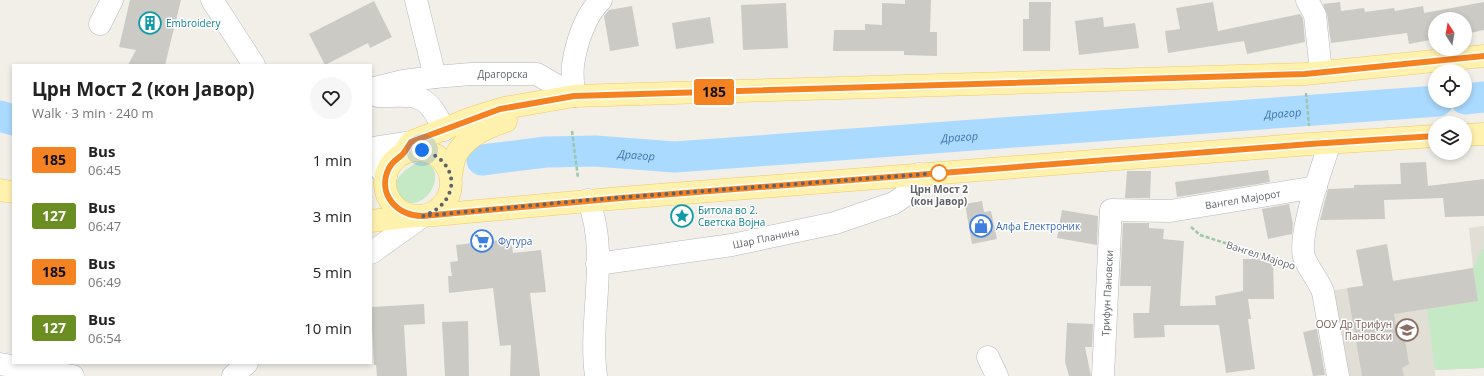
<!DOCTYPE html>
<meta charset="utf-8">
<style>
:root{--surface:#fff;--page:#f6f6f6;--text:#222;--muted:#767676}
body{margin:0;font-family:"Open Sans",sans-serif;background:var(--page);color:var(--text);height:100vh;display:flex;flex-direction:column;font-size:15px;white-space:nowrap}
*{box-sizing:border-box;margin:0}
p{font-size:13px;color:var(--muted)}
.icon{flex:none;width:22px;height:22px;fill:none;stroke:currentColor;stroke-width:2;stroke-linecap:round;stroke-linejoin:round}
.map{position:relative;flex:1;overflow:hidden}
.drawer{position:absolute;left:12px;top:64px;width:360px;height:300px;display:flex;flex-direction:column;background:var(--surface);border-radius:0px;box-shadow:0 2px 6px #0003}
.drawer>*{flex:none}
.badge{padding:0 8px;border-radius:3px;font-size:14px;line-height:26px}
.needle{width:26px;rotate:349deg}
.buttons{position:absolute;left:1428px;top:12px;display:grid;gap:8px}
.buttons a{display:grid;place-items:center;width:44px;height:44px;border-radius:50%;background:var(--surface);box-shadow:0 2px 6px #0003;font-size:20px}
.you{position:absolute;width:20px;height:20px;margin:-10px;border:3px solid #fff;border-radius:50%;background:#1a73e8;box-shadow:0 0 0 6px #1a73e833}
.map>.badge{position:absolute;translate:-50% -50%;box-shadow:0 0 0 2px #fff}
.round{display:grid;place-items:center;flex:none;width:42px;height:42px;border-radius:21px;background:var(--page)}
.overview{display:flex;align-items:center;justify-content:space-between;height:68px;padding:0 20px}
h1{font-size:19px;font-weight:700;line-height:30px}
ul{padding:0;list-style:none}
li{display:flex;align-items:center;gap:12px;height:56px;padding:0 20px}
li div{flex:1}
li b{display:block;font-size:15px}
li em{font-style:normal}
li .badge{min-width:44px;font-weight:700;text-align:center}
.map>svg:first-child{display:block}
</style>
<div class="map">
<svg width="1484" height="376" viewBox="0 0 1484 376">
<rect width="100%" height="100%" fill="#f1efe8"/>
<path fill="#e1ded6" d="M1484,226v142l-49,2v6h-97l-15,-84 150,-24 -4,-40z"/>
<path fill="#c5e8c5" d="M421,161c27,5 11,45 -13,42 -6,-1 -10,-4 -12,-9 -7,-14 14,-29 25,-33z
M1482,249h2v119l-49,2 -8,-61 51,-8 -5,-33z"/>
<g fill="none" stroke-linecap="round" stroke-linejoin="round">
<g stroke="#aadaff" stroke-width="31">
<path d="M1465,99l19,-2"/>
<path d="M0,116l13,4"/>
<path id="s1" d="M482,160l64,-8 49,-1 80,6 763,-56"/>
</g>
</g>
<path fill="#cccac5" d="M130,0h51l-16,65h-37l8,-15 -17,-3z
M905,0h26l-1,32h7v24l-33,-1v-4h-71l1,-21h31v-6l17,1v-22l23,1z
M374,1l18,36 -22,11 -2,-5 -43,22 -16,-31z
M1029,2h22l-1,49h-27v-32h6z
M1213,2l5,29 82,-17 3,5 2,23 -58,12 -3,-13 -76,12 -3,-22 15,-2 -4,-21z
M1340,2l1,9 23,-3 1,4 29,-4 1,3 28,-5 1,7 60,-11v28l-19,4v-15h-30v20l-26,5 -2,-11 -76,10 -4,-29 -4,-10z
M786,3l2,45 -45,2 -2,-45z
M632,6l7,40 -29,5 -6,-35 5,-6z
M710,17l4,26 -38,6 -4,-26z
M1103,17l1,10 31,-4 4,25 -60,7 -4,-34z
M1426,162l2,24 56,-7v37l-39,1 -2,-19 -59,2 1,19 -65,1 8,-31 26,-1v-3l47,-1 -1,-21z
M1268,170l2,12 -93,15 -2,-15z
M1127,171h24l-1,27h-25z
M982,201l2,11 7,-1 6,28 -25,5 -7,-40z
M1289,204l4,20 -1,10 -24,5 -6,-30z
M1062,210l36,6 -1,29 -40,-7z
M1123,223h26v5l15,1 -1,10 21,2 -4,65 36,-1 -1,-9 28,-5v-32h30l1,40h-26l3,20h-3l7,50 -29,4 -7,-48h-55l1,12 -31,1 -1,-25h16l2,-27h-31z
M511,239l2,14 28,-3 5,42 -16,1 10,83h-30l1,-31 -11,1 -7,-58 -44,5 -1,-17h4l-2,-14 8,-1 -2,-16z
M1387,244l6,37 80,-13 5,33 -84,13 4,23 7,3 4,24 -7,4 2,8h-42l-15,-88 16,-2 -7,-36z
M424,304l1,20 -21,1 3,51h-30l-1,-11h-2l-2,-37h-1v-21z
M468,321l1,55h-24l-3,-54z
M1067,323l26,1 -1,23h-7l6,29h-22l-4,-14z
M1317,329l8,46 -12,1 -10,-44z"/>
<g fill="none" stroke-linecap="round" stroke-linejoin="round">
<g stroke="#b5b8bc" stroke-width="23">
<g id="minor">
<path d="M212,0l42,65"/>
<path d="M416,0l19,77"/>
<path d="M1307,0l8,15 6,57"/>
<path d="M100,24l12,-24"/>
<path id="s2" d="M371,89l32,-8 32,-4 36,-3h66l37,22"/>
<path d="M378,96c40,0 48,-5 66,34"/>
<path d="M574,96c-1,-10 -2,-21 -1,-31 3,-21 12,-50 28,-65"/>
<path d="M1330,143c-8,23 -32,92 -26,114 5,13 14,22 19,35l15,84"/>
<path d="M372,148l39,-6"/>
<path d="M371,157l15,19"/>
<path d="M588,200c22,52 0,120 8,176"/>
<path d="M371,253l52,-37"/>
<path id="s3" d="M597,264l135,-19 103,-22 59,-20 10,-7 15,-22"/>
<path d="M988,357l9,19"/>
<path d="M0,364l73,12"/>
<path d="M233,376l14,-13"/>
<path id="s4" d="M1103,376l8,-166 59,1 146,-24"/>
</g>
</g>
<g stroke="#f2c960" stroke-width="23">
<path id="major" d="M1465,135l19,-1
M385 183a33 33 0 1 1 66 0a33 33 0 1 1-66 0Z
M403,154l8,-12 61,-24 32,-10 70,-12 731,-22 179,-18
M451,175c1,-5 2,-13 4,-18 9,-20 32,-30 51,-36
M0,190l13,2
M423,216l198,-18 689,-54 125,-8
M371,221l43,-5"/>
</g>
<path stroke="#9cc7a9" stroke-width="2.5" stroke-dasharray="4 2" stroke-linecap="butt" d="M1306,93l3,33
M572,131l6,47
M1191,227l9,8 85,27"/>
<use href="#minor" stroke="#fff" stroke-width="22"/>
<use href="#major" stroke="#fff2af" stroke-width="22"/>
</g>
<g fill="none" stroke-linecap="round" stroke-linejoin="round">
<g stroke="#fff" stroke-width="9">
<path id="line" d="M1435,136l-125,8 -689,54 -198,18c-25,1 -47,-22 -34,-48 3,-6 8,-9 13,-13 4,-4 6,-9 9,-13l89,-33 74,-13 731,-22 179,-18"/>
</g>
<use href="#line" stroke="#f58220" stroke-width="6"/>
<path stroke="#5f6368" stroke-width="4" stroke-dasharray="0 7.2" d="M422,150c39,11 39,53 1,66l165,-16 351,-27"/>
</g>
<defs>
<g id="building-ring" transform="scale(1.15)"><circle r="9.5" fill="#fff" stroke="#0f9aa8" stroke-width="1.5"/><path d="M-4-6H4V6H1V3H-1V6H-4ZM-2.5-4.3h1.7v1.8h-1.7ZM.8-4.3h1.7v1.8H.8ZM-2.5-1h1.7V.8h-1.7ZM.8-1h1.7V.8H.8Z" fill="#0f9aa8"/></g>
<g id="sight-ring" transform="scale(1.15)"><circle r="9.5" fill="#fff" stroke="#0f9aa8" stroke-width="1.5"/><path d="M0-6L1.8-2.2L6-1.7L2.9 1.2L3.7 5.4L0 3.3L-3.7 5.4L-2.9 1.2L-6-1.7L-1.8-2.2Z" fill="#0f9aa8"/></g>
<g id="shop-ring" transform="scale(1.15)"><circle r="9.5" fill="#fff" stroke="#3f7fe0" stroke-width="1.5"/><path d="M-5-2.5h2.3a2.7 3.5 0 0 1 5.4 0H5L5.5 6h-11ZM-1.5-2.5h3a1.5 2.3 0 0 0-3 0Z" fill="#3f7fe0"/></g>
<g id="supermarket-ring" transform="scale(1.15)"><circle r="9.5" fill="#fff" stroke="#3f7fe0" stroke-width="1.5"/><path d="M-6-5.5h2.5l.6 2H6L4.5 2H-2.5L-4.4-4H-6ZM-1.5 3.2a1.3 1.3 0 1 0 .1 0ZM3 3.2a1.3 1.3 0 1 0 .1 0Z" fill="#3f7fe0"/></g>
<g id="school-ring" transform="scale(1.15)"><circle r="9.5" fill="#fff" stroke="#8d6e63" stroke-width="1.5"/><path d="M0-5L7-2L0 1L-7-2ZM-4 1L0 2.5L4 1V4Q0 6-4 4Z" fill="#8d6e63"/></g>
</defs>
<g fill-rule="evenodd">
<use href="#building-ring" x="150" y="23"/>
<use href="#sight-ring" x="682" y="216"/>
<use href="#shop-ring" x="981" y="226"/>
<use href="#supermarket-ring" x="482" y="241"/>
<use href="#school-ring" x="1407" y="330"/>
</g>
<circle fill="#fff" stroke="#f58220" stroke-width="2" cx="939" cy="173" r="8"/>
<g text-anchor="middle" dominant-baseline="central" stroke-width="3" stroke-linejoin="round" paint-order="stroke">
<g font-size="10" fill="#0d838f" stroke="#fff" text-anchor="start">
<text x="166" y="23">Embroidery</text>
<text x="698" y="210">Битола во 2.<tspan x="698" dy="12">Светска Војна</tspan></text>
</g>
<g font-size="10" fill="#5f6368" stroke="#fff">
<text stroke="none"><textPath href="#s2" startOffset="133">Драгорска</textPath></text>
<text stroke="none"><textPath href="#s4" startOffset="299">Вангел Маjорот</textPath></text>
<text stroke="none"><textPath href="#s3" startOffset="171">Шар Планина</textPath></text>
<text transform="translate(1261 255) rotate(18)">Вангел Мајоро</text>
<text stroke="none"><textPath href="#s4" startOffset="83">Трифун Пановски</textPath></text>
</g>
<g font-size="10" font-weight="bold" fill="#5f6368" stroke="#fff">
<text x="939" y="189">Црн Мост 2<tspan x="939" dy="12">(кон Јавор)</tspan></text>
</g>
<g font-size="10" fill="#366cbe" stroke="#fff" text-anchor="start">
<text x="996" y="226">Алфа Електроник</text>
<text x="498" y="241">Футура</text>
</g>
<g font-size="10" fill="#785e54" stroke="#fff" text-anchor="end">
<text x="1392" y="324">ООУ Др Трифун<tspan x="1392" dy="12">Пановски</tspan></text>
</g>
<g font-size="11" font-style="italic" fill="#4174aa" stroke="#fff">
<text stroke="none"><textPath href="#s1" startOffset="803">Драгор</textPath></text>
<text stroke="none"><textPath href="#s1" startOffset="479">Драгор</textPath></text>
<text stroke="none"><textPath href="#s1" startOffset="155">Драгор</textPath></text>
</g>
</g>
</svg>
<div class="buttons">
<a><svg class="needle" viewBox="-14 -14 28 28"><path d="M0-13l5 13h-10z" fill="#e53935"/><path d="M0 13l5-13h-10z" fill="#767676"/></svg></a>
<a><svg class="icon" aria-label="locate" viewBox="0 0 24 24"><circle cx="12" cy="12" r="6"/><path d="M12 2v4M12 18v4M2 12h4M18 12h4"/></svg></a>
<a><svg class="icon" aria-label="layers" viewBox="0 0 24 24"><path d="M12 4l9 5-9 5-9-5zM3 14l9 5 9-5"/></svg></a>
</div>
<div class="you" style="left:422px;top:150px"></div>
<b class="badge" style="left:714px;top:92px;background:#f58220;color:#111">185</b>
<section class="drawer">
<div class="overview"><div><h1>Црн Мост 2 (кон Јавор)</h1><p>Walk · 3 min · 240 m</p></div><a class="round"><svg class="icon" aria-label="heart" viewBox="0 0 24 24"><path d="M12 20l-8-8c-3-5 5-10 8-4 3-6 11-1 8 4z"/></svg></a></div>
<ul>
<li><span class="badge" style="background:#f58220;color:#111">185</span><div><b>Bus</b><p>06:45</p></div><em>1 min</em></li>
<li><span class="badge" style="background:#6b8e23;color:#fff">127</span><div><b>Bus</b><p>06:47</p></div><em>3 min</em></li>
<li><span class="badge" style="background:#f58220;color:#111">185</span><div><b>Bus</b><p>06:49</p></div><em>5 min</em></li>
<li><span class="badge" style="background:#6b8e23;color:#fff">127</span><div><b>Bus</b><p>06:54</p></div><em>10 min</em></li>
</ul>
</section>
</div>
